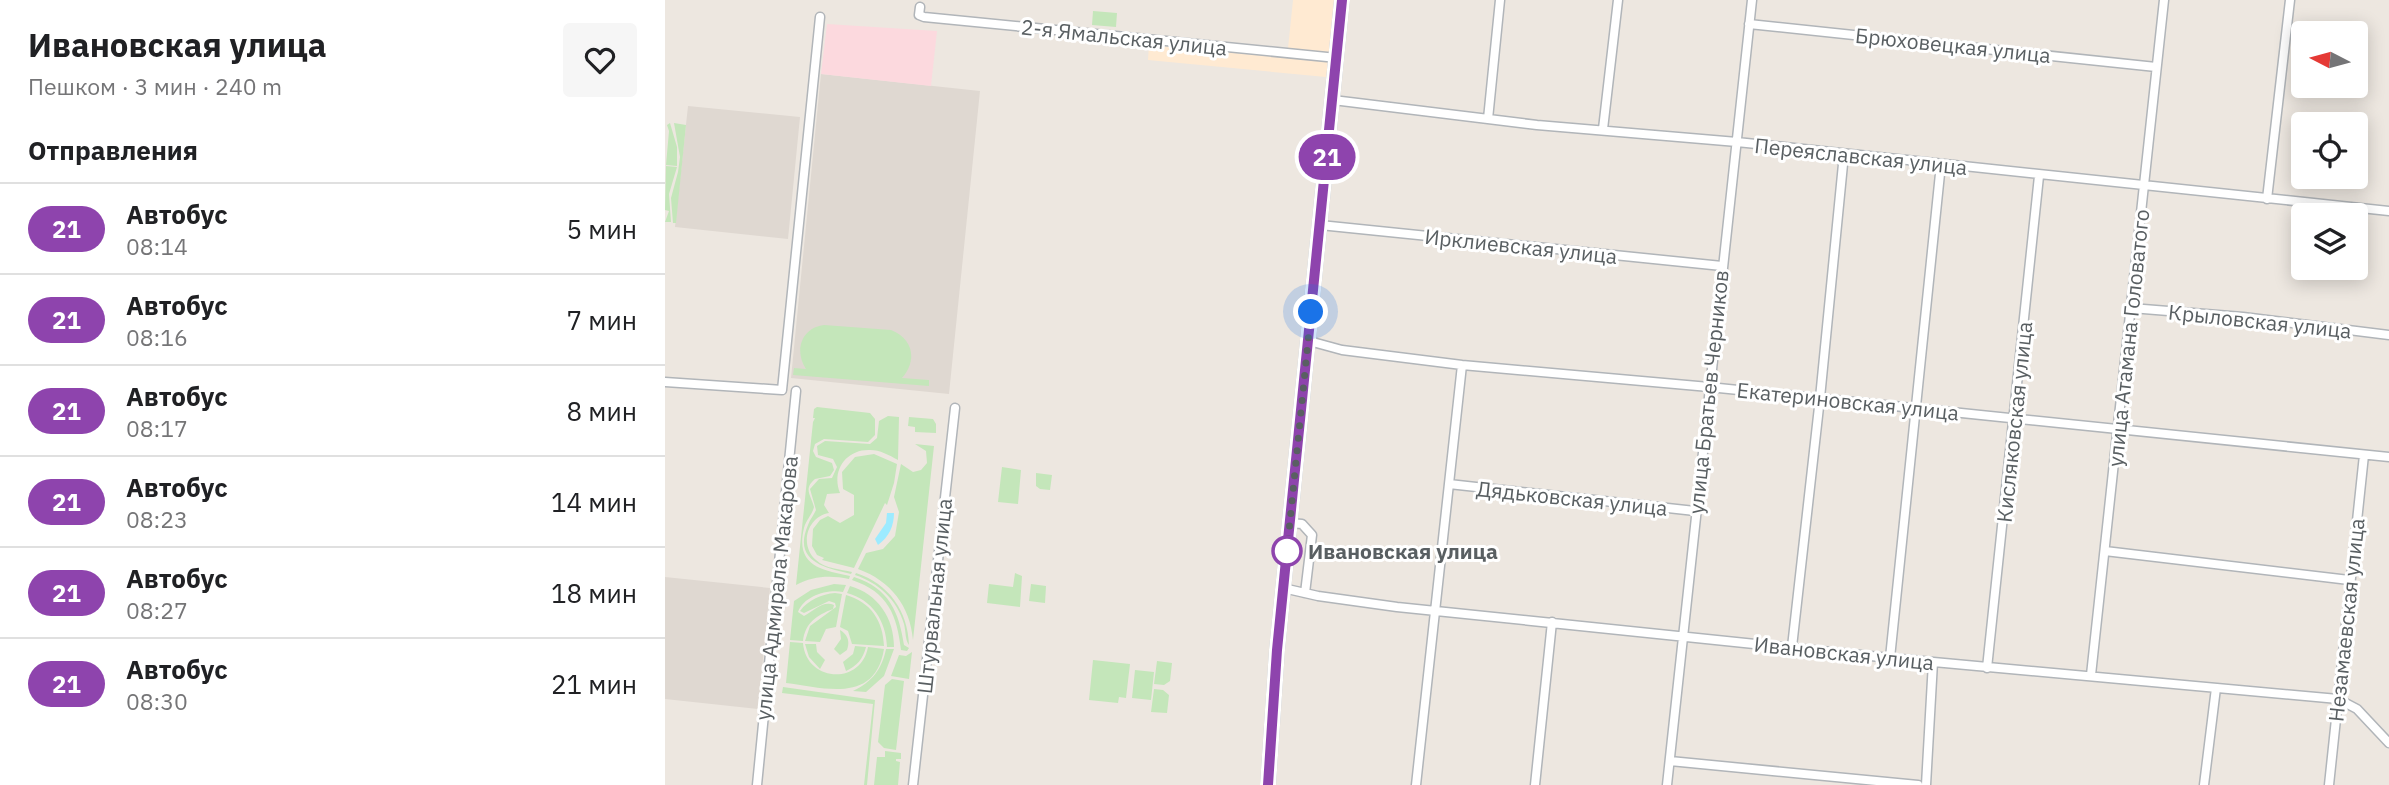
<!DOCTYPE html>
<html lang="ru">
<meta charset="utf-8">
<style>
:root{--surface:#fff;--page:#f6f6f6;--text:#202124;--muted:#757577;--line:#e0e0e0}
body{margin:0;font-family:"IBM Plex Sans",sans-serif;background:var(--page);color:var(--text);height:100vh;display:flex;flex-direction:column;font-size:26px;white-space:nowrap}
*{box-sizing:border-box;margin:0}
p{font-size:23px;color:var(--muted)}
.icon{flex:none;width:38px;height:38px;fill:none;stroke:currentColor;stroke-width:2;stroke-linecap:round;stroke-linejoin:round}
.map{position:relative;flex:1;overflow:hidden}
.side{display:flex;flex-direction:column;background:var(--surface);width:665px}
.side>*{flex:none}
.badge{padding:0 14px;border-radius:23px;font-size:24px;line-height:46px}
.needle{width:46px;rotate:276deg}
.controls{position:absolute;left:1626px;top:21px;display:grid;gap:14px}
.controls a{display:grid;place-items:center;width:77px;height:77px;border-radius:7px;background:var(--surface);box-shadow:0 4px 18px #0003;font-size:35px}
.you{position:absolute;width:35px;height:35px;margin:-18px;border:5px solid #fff;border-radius:50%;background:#1a73e8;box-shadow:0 0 0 10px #1a73e833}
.map>.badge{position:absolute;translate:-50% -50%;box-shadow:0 0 0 4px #fff}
h2{padding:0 28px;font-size:26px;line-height:63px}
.round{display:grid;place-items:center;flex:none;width:74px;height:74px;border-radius:7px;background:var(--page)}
.overview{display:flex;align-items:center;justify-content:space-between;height:119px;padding:0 28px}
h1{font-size:33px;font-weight:800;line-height:52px}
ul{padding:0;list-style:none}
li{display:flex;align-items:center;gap:21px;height:91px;padding:0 28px;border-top:2px solid var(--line)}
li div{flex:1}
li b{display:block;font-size:26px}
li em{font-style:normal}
li .badge{min-width:77px;font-weight:700;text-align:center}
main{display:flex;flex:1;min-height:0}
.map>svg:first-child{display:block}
</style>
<main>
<section class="side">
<div class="overview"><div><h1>Ивановская улица</h1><p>Пешком · 3 мин · 240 m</p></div><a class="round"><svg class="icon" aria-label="heart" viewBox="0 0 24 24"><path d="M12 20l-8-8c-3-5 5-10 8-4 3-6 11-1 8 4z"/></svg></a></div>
<h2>Отправления</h2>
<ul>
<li><span class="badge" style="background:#8e44ad;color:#fff">21</span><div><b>Автобус</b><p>08:14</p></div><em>5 мин</em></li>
<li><span class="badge" style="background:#8e44ad;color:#fff">21</span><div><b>Автобус</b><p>08:16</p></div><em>7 мин</em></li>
<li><span class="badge" style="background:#8e44ad;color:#fff">21</span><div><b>Автобус</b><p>08:17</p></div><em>8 мин</em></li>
<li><span class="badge" style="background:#8e44ad;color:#fff">21</span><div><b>Автобус</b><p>08:23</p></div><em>14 мин</em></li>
<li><span class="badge" style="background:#8e44ad;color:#fff">21</span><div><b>Автобус</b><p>08:27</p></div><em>18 мин</em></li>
<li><span class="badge" style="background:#8e44ad;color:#fff">21</span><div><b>Автобус</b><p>08:30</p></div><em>21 мин</em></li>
</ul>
</section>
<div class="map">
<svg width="1724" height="785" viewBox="0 0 1724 785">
<rect width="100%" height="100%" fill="#ede7e0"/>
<path fill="#ffead2" d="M628,0h45l-8,74 -4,3 -178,-17 1,-15 138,13z"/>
<path fill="#dfd8d1" d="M156,74l159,17 -31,303 -158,-16z
M23,106l112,11 -12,122 -113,-12z
M0,577l105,11 -12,121 -93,-10z"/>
<path fill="#fcd9de" d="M162,24l110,7 -6,55 -110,-12z"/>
<path fill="#c4e6ba" d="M428,11l24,2 -1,14 -24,-2z
M5,123l7,24v19l-11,-1 3,-34 -2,-6z
M9,123l12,2 -10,98h-3l-2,-25 7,-26 2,-15z
M1,166l11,1 -8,27 2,28h-6l4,-11 -4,-1z
M159,325l67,5c23,9 26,31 11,48l27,2v6l-136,-11 1,-7 12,1c-12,-18 -5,-41 18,-44z
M152,407l53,6 5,6v16l-7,7 -44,-3 -9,5 -2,7 3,6 16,6 2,7 -4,6 -15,3c-12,10 -4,16 -1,28 -2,8 -8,13 -10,21 -9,38 17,42 46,48l-1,3c-19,-4 -36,-3 -53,6l17,-163 2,-4h-2l1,-9z
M223,416l11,1 -1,43c-9,-5 -18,-10 -28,-10 -24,-1 -39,21 -30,43l-13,1 -3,11 5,8c-22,4 -30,32 -13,47 9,9 25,9 36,12l-1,2c-25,-6 -59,-12 -43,-49 2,-6 6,-10 8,-15l-6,-21 9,-10 13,-1 5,-11 -4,-8 -15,-4 -1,-9 8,-5 45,3 7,-6 2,-17z
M244,417l24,2 3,5v9l-21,-1v-5l-7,-1z
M250,444l19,2 -21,194c-3,-34 -22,-59 -55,-71l8,-16 17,-4 12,-13 4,-24 -5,-15 7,-33 12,8 8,-2 6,-7 -1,-12z
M209,454l23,10 -3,19 -7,22 -2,-2 -31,65 -32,-8 2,-2 -7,-3 -5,-9 1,-17 7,-9 8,-4 12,7 14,-8v-20l-11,-6 -1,-17 13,-15z
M337,467l19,3 -3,34 -20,-2z
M371,473l16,2 -2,15 -10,-1 -4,-3z
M191,573c33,11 52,38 53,72 -4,-5 -3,-13 -5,-21 -7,-24 -25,-41 -49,-49z
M350,573l7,3 -2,31 -33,-4 2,-19 24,3z
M189,577c35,11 45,35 50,68l5,3 -2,3 -6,-1c-4,-35 -13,-58 -49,-70z
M169,584l12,1 -3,7c-16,-3 -39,4 -45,20l6,4c10,-5 19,-16 30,-11l-1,4c-16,6 -28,14 -30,32l-13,-1 4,-39 17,-11z
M366,584l15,2 -1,17 -16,-2z
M185,586c28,8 44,32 44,61h-7c-1,-27 -15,-47 -40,-54z
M170,593l7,1 -6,33 -10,2 -6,13 -15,-1 5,-15 26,-19 -1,-4 -6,-2 -25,12 -4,-2c8,-11 22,-17 35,-18z
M181,595c25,7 37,26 38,51l-32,-2 -4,-13 -8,-4z
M175,630c8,5 10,11 7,20l-7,5 -6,-6 7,-10z
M125,642l13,1c3,39 58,43 65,4l16,2c-9,55 -59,39 -98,34z
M140,644h11l1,8 8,8 -5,9 -11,-12z
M190,646l11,1c-3,12 -9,19 -20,24l-3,-9 10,-8z
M221,649h8l-10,27 -18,16 -13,-1c19,-9 29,-22 33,-42z
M247,652l-3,27 -18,-3 8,-21 7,1z
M428,660l37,4 -4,34 -7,-1 -1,6 -29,-3z
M492,661l15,2 -2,18 -6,4 -10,-1z
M470,670l19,2 -3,28 -19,-2z
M227,679l12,2 -8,69 -12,-2 -6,-6 7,-57z
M118,687l92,13 -8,85h-3l9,-81 -91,-11z
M489,689l9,1 6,5 -2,18 -16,-1z
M220,751l16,2v6h-5v2l4,1 -2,23h-24l3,-28h8z"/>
<path fill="#9debff" d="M222,513h7c0,13 -5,24 -16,32l-3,-6 11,-16z"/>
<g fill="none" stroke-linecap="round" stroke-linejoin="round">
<g stroke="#b1b5b9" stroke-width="11">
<path id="street" d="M255,7l-1,8 5,2 413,41
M1084,24l407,43
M668,100l204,25 200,17 652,69
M823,119l12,-119
M938,129l15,-129
M1602,199l23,-199
M655,225l402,41
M1466,308l112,9 146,18
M644,341l33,9 120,15 247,22 680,70
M0,382l117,8 38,-373
M784,484l246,27
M625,523l12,1 10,11 -7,58
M1440,551l244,29
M618,588l35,8 79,11 493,51 448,41 19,10 32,34
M1127,647l28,-249 24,-244
M1225,658l51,-494
M1322,668l52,-492
M1426,675l73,-675
M1005,761l248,24
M92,785l39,-394
M248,785l42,-377
M751,785l46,-420
M870,785l17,-163
M1002,785l85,-785
M1261,785l7,-123
M1539,785l12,-97
M1664,785l35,-330"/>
</g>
<g stroke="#b0b6b9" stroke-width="16">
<path id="secondary" d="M603,785l9,-135 65,-650"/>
</g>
<use href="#street" stroke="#fff" stroke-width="8"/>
<use href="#secondary" stroke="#fff" stroke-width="12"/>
</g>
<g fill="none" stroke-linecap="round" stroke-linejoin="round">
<g stroke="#fff" stroke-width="16">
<path id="line" d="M603,785l9,-135 65,-650"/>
</g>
<use href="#line" stroke="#8e44ad" stroke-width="10"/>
<path stroke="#595f62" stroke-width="7" stroke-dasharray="0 12.6" d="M622,551l24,-239"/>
</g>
<circle fill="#fff" stroke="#8e44ad" stroke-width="3.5" cx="622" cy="551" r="14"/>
<g text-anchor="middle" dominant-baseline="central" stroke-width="6" stroke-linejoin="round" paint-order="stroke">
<g font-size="21" fill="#595f62" stroke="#fff">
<text transform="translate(459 37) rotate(6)">2-я Ямальская улица</text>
<text transform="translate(1288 45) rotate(6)">Брюховецкая улица</text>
<text transform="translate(1196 156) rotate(6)">Переяславская улица</text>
<text transform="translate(856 246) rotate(6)">Ирклиевская улица</text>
<text transform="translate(1595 321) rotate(6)">Крыловская улица</text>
<text transform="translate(1463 338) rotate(-84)">улица Атамана Головатого</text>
<text transform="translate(1043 392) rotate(-84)">улица Братьев Черников</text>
<text transform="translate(1183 401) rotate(6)">Екатериновская улица</text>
<text transform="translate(1349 422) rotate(-84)">Кисляковская улица</text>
<text transform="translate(907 498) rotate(6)">Дядьковская улица</text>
<text transform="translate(111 588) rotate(-84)">улица Адмирала Макарова</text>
<text transform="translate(269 596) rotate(-84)">Штурвальная улица</text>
<text transform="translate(1681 620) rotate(-84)">Незамаевская улица</text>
<text transform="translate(1179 653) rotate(6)">Ивановская улица</text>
</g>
<g font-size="21" font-weight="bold" fill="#595f62" stroke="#fff" text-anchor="start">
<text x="643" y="551">Ивановская улица</text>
</g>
</g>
</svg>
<div class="controls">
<a><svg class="needle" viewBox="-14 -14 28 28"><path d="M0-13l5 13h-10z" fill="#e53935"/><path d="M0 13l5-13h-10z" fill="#757577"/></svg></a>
<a><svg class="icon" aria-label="locate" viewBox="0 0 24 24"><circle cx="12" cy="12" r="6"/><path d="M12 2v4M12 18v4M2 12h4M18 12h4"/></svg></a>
<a><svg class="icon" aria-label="layers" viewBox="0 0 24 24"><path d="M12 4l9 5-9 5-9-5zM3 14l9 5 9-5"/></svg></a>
</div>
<div class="you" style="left:646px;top:312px"></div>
<b class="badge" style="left:662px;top:157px;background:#8e44ad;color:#fff">21</b>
</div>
</main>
